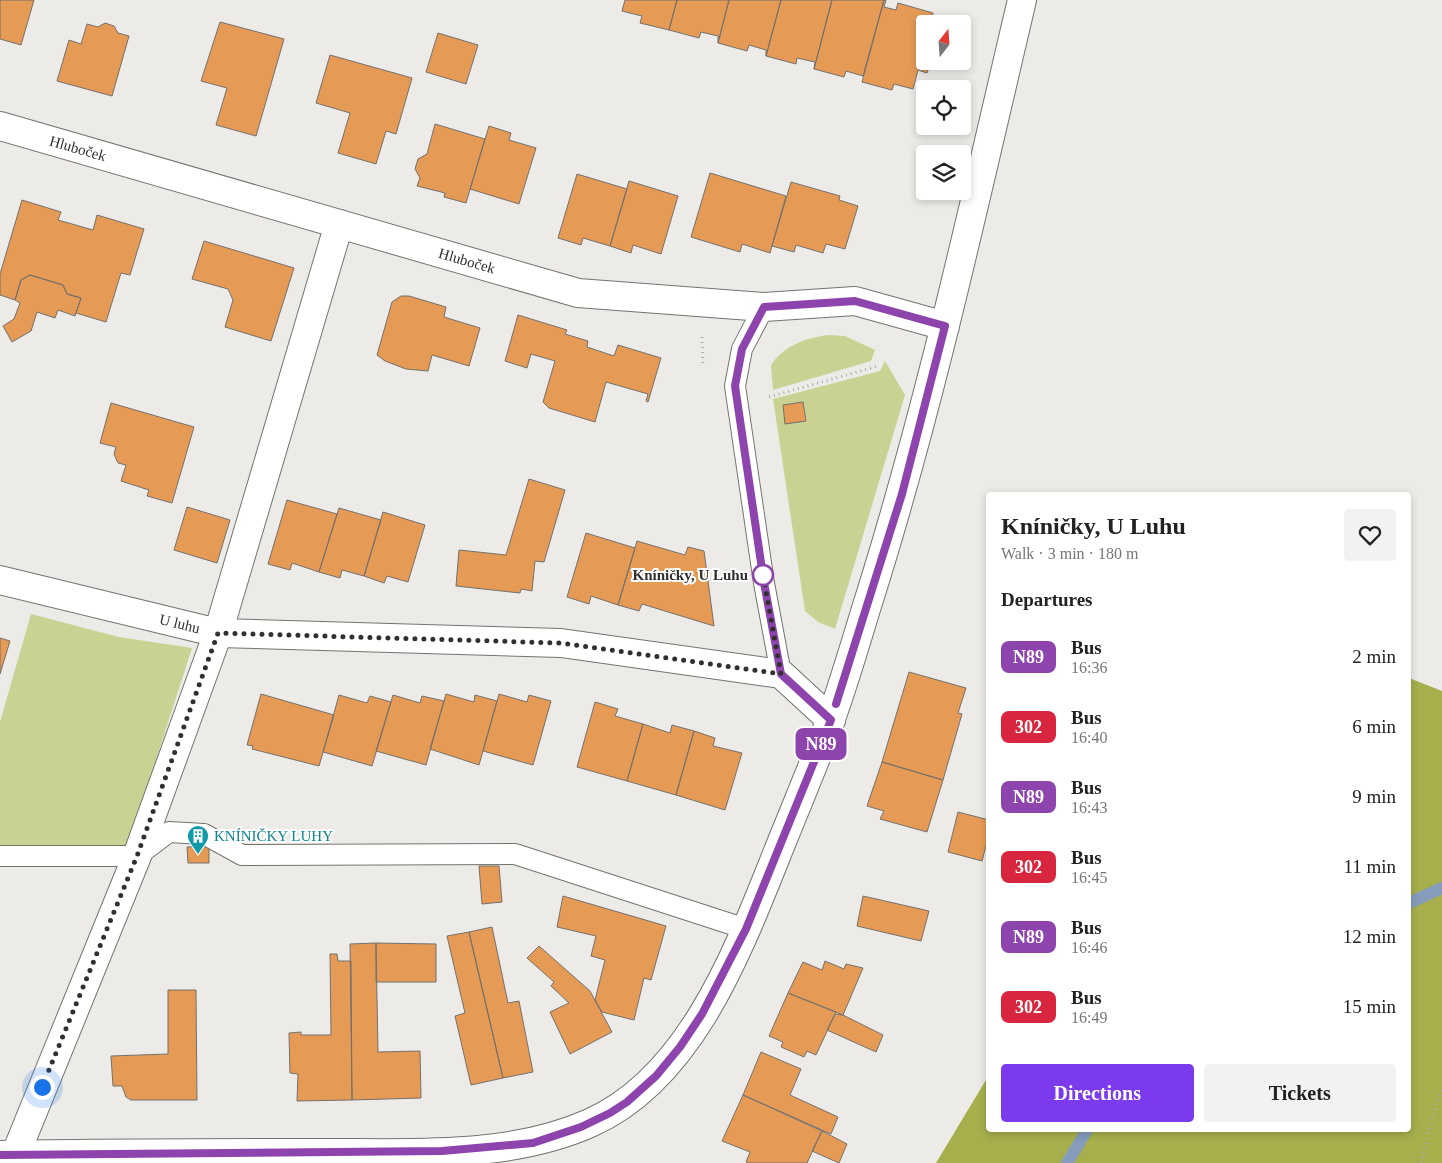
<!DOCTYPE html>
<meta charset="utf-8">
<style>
:root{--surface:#fff;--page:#f2f2f2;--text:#222;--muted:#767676;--accent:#7c3aed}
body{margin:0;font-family:"Times New Roman",serif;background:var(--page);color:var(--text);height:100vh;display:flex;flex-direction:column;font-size:19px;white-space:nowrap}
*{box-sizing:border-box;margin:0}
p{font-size:16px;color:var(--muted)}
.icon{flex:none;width:28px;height:28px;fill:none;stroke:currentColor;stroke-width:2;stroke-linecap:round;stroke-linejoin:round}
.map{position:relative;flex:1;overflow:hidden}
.drawer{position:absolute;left:986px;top:492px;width:425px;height:640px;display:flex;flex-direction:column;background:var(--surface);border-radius:5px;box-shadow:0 2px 8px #0003}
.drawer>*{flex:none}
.badge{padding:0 10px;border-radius:8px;font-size:18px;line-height:32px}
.needle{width:32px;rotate:17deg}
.buttons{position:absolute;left:916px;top:15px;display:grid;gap:10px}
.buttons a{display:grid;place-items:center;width:55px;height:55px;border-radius:5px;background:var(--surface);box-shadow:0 2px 8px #0003;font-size:25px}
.you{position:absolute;width:25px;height:25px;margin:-12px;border:4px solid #fff;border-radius:50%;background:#1a73e8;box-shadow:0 0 0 8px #1a73e833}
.map>.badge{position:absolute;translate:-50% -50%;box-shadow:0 0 0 2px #fff}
h2{padding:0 15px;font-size:19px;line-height:45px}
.round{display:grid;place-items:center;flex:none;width:52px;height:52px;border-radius:5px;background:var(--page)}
.head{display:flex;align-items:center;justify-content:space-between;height:85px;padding:0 15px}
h1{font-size:24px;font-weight:700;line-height:38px}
.cta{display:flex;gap:10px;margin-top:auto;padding:10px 15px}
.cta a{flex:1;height:58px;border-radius:5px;background:var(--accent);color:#fff;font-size:20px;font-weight:700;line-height:58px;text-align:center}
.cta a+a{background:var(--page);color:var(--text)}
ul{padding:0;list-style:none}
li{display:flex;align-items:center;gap:15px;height:70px;padding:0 15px}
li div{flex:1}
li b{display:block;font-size:19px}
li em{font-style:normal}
li .badge{min-width:55px;font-weight:700;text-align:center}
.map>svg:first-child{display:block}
</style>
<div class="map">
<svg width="1442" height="1163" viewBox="0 0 1442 1163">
<rect width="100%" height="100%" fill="#edebe7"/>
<path fill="#cad293" d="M829,335l16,1 30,14 -4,11 -98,29 -2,-25c14,-20 34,-27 58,-30z
M885,361l20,34 -70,234 -17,-7 -13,-11 -32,-212 107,-28z
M31,614l88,23 73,11 -65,202 -127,-2v-126z"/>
<path fill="#a6af4c" d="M1409,678l33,13v472h-506l53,-88v55h420z"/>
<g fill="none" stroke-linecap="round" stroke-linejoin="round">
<path stroke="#869cbc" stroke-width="12" d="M1409,903l33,-15
M1067,1163l20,-33"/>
</g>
<path fill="#e59b55" stroke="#74706d" d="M0,0h34l-13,45 -21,-6z
M625,0h52l-8,30 -29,-7 2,-7 -20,-5z
M677,0h52l-11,43v-7l-17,-4 -2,6 -30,-8z
M729,0h52l-15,56v-6l-17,-5 -2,6 -29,-8z
M781,0h51l-18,69 1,-7 -18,-4 -1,6 -30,-8z
M832,0h52l-21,76 -17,-5 -2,6 -30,-8z
M884,0h2l-2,7 12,3 2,-7 35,10 -2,11h-6v37h6l-4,12 -9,-3 -5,19 -19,-5 -2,6 -30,-8z
M220,22l64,17 -28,97 -40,-11 11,-37 -26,-7z
M105,23l9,3 4,7 11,3 -17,60 -55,-15 12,-41 12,4 6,-20 11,3z
M438,33l40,12 -12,39 -40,-12z
M330,55l82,23 -16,56 -10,-3 -10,33 -38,-11 12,-40 -34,-10z
M435,124l50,15 -19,64 -22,-6 1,-4 -28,-7 3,-8 -5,-9 3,-10 9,-5z
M489,126l22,7 -2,7 27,8 -17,56 -49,-15z
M710,173l76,23 -16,57 -28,-9 -2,8 -49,-15z
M577,174l50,15 -17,57 -27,-8 -2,7 -23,-7z
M629,181l49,15 -17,58 -28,-9 -2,8 -21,-7z
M791,182l49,14 -1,4 19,6 -13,43 -19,-5 -3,9 -27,-8 -2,7 -22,-6z
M22,200l39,12 -3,8 35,10 4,-15 47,14 -14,46 -9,-2 -15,49 -30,-9 5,-15 -14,-4 -4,-9 -33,-10 -9,5 -6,20 -15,-5v-21z
M204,241l90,27 -23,73 -46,-14 8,-27 -5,-11 -36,-10z
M30,275l33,10 4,9 14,4 -6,18 -17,-6 -3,8 -18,-6 -6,19 -19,11 -9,-16 11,-7 6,-16 -5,-3 6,-20z
M401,296h8l37,11 -2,10 36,11 -11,38 -37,-11 -4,16 -22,-2 -21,-8 -8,-6 15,-53z
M518,315l49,15 -2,4 23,7 -1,6 27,9 4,-11 43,13 -13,44 -2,-1 2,-7 -42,-12 -11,40 -46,-14 -6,-6 12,-41 -24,-7 -4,14 -22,-7z
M803,402l3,19 -21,3 -2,-19z
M111,403l83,24 -22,76 -25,-7 2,-6 -28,-9 5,-16 -8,-2 -4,-9 2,-7 -16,-4z
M529,479l36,11 -21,72 -9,-1 -3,30 -11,-2 -1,4 -64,-7 3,-36 47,5z
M287,500l50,14 -18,58 -27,-9 -2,7 -22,-6z
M187,507l43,13 -13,43 -43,-13z
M339,508l42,12 -17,56 -22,-6 -2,8 -21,-6z
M383,512l42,13 -17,57 -21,-6 -3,7 -20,-7z
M586,533l49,15 -17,57 -27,-9 -2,8 -22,-7z
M637,541l48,14 3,-8 16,4 10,75 -72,-22 -3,7 -21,-6z
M0,638l10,3 -10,33z
M909,672l57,16 -8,25 4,1 -19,66 -61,-18z
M261,694l73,21 -15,51 -67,-17 1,-3 -6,-1z
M446,694l28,8 1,-7 22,6 -18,64 -49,-16z
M499,694l28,8 2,-7 22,6 -18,64 -50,-14z
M339,695l28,8 3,-7 21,6 -19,64 -49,-14z
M393,695l27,8 2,-7 22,5 -18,64 -50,-14z
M595,702l23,7 -3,7 28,8 -16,57 -50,-14z
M643,724l27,9 2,-8 22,6 -18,64 -49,-14z
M694,731l21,7 -2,8 29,7 -17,57 -49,-15z
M882,762l61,18 -16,52 -47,-13 4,-8 -17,-5z
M958,812l31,8v15l-7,26 -34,-9z
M209,846v17h-21l-1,-16z
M479,866h20l3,36 -20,2z
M563,896l103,30 -15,54 -7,-2 -10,42 -32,-8 -7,-12 10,-40 -14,-4 5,-20 -39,-9z
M863,896l66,15 -8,30 -64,-15z
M492,927l16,76 11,-2 14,71 -30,6 -34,-146z
M469,932l34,146 -32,7 -16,-69 10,-3 -18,-77z
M376,943l60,1v38h-60z
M376,943l2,109 42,-1 1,47 -69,2 -2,-156z
M539,946l51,45 22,41 -42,22 -20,-42 19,-9 -18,-17 3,-4 -27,-24z
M330,954h7l1,7h13l1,139 -55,1 1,-27 -8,-1 -1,-40 12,-1v3h30z
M825,961l19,8 2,-5 17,4 -20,47 -55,-22 15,-31 19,8z
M168,990h28l1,110h-66l-5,-3 -4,-11h-9l-2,-30 57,-2z
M788,993l48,19 -20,43 -9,-4 -3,6 -23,-10 2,-5 -14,-6z
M835,1014l8,1 40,20 -7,17 -49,-22z
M761,1052l40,17 -11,26 48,22 -7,17 -88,-39z
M743,1095l79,36 -15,32h-59l-2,-1 4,-10 -28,-11z
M822,1131l25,13 -8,19 -27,-12z"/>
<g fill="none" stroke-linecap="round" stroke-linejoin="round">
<g stroke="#757370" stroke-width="22">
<path id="lane" d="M764,307l-22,42 -7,37 29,197 17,91
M0,856h137l32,-24 35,2 38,21 273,-1 231,75"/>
</g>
<g stroke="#757370" stroke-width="30">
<g id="street">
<path id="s1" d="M0,126l578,167 186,14 91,-6 90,25"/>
<path id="s2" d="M0,580l218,53 343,10 220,31 50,46"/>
<path d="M12,1163l125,-307 81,-223 121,-409"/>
</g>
</g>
<g stroke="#757370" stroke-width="30">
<path id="secondary" d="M0,1155c104,-2 207,-2 311,-2 92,-1 194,8 279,-30 107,-47 154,-189 195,-289 15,-37 30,-73 44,-110 16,-43 28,-87 42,-131 61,-195 104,-394 151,-593"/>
</g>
<path stroke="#adaba8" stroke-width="3" stroke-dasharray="1 4" stroke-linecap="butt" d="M702,337l1,30
M769,397l109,-31
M1421,1163l15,-60 6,-13"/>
<use href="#lane" stroke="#fff" stroke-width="20"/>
<use href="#street" stroke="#fff" stroke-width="28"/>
<use href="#secondary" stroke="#fff" stroke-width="28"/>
</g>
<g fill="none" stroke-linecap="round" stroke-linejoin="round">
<g stroke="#fff" stroke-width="11">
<path id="line" d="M0,1155l442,-4 91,-8 48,-16 29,-14 17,-11 29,-26 24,-29 22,-33 44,-85 85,-209 -50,-46 -17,-91 -29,-197 7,-37 22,-42 91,-6 90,25 -43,168 -66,210"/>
</g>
<use href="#line" stroke="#8e44ad" stroke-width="8"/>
<path stroke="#31302e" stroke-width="5" stroke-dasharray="0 9" d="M42,1087l95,-231 81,-223 343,10 220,31 -18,-99"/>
</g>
<defs>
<g id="building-pin" transform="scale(1.125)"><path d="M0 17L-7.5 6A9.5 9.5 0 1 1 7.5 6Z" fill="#0f9aa8" stroke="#fff"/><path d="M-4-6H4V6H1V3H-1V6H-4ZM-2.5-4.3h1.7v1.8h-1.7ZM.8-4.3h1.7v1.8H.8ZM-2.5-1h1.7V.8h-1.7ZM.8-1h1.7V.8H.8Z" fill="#fff"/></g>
</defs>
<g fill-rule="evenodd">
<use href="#building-pin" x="198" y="836"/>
</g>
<circle fill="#fff" stroke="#8e44ad" stroke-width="2.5" cx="763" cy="575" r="10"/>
<g text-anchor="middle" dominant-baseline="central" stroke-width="4" stroke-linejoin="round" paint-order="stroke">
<g font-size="15" fill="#31302e" stroke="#fff">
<text stroke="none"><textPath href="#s1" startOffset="81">Hluboček</textPath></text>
<text stroke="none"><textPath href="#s1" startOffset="486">Hluboček</textPath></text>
<text stroke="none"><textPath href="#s2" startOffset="185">U luhu</textPath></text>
</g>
<g font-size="15" font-weight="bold" fill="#31302e" stroke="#fff" text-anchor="end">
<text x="748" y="575">Kníničky, U Luhu</text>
</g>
<g font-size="15" fill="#0d838f" stroke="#fff" text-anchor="start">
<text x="214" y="836">KNÍNIČKY LUHY</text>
</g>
</g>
</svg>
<div class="buttons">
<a><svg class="needle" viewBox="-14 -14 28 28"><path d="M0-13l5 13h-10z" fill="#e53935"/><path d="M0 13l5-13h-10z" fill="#767676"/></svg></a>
<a><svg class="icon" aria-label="locate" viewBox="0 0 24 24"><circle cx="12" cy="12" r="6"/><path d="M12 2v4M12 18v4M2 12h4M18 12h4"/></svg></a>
<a><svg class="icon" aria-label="layers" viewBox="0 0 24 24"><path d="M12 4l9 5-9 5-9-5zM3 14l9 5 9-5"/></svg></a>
</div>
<div class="you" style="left:42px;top:1087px"></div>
<b class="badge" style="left:821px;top:744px;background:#8e44ad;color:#fff">N89</b>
<section class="drawer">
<div class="head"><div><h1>Kníničky, U Luhu</h1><p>Walk · 3 min · 180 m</p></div><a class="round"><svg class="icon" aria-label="heart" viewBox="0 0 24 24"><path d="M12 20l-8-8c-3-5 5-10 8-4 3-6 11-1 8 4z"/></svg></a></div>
<h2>Departures</h2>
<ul>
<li><span class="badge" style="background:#8e44ad;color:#fff">N89</span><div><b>Bus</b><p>16:36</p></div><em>2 min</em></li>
<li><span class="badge" style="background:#d7263d;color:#fff">302</span><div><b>Bus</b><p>16:40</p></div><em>6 min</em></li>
<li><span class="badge" style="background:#8e44ad;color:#fff">N89</span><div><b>Bus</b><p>16:43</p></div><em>9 min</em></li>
<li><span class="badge" style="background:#d7263d;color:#fff">302</span><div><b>Bus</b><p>16:45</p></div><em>11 min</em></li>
<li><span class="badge" style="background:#8e44ad;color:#fff">N89</span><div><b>Bus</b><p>16:46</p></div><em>12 min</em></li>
<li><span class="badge" style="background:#d7263d;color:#fff">302</span><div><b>Bus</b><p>16:49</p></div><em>15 min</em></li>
</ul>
<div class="cta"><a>Directions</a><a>Tickets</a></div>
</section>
</div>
